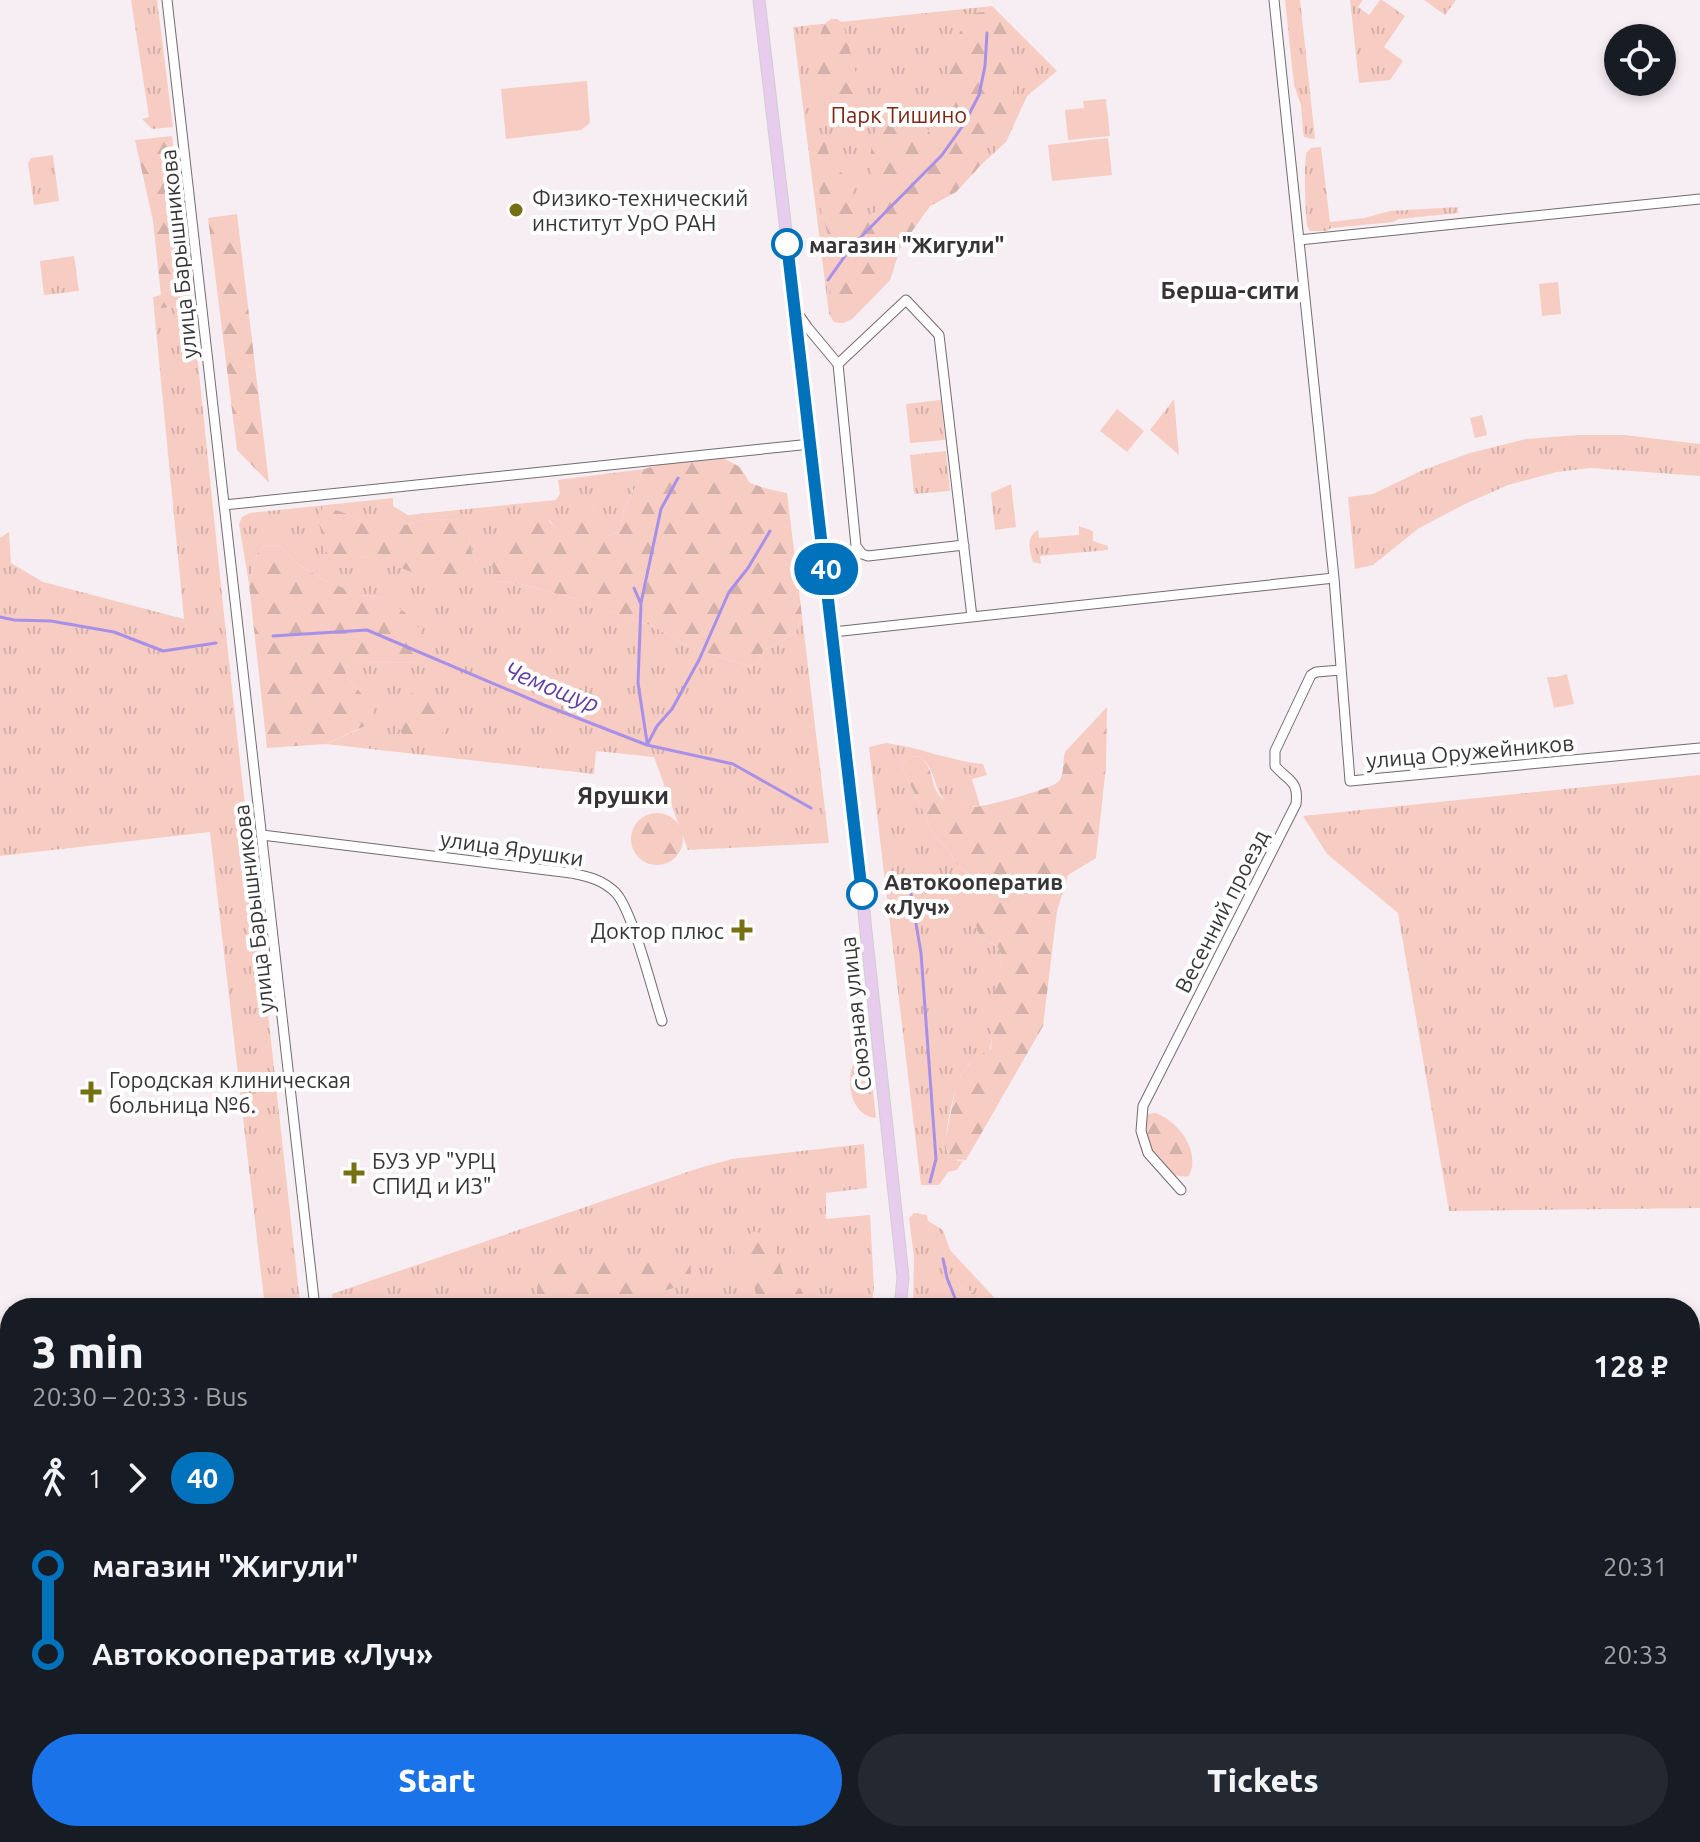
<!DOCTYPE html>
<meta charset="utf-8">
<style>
:root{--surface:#171b24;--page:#242831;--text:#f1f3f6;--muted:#9ea1a6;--accent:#1a73e8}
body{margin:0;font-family:Ubuntu,sans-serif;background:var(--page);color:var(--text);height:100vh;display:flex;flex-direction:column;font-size:30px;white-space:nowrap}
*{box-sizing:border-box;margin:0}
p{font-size:26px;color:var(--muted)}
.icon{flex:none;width:44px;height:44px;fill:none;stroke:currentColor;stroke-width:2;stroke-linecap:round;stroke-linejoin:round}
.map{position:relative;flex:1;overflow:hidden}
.side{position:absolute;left:0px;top:1298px;width:1700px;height:544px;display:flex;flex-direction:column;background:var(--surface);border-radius:32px 32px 0 0;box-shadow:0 4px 12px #0003}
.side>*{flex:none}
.badge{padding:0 16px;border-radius:26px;font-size:28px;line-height:52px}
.tools{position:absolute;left:1604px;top:24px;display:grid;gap:16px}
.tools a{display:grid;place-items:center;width:72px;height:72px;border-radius:50%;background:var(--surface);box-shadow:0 4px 12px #0003;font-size:40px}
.map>.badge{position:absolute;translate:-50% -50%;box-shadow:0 0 0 4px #fff}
.legs{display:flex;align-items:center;gap:12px;height:88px;padding:0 32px;font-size:26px}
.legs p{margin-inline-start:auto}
.headline{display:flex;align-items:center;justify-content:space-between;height:136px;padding:0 32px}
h1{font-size:44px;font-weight:800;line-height:60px}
.button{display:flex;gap:16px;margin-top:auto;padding:16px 32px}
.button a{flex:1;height:92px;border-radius:48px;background:var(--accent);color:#fff;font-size:32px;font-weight:800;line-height:92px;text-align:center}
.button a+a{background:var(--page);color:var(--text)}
ul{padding:0 32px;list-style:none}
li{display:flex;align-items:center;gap:28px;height:88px;font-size:30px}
li i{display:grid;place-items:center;width:12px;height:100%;margin:0 10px;background:currentColor}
li i::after{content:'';width:20px;height:20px;margin:-10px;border:6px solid;border-radius:50%;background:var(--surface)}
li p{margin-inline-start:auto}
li:first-child i{background:linear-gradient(#0000 50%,currentColor 0)}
li:last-child i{background:linear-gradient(currentColor 50%,#0000 0)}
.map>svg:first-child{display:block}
</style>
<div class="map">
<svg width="1700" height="1842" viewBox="0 0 1700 1842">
<defs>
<pattern id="grass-tufts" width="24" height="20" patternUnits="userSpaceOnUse" patternTransform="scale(2)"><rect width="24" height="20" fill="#f7cdc3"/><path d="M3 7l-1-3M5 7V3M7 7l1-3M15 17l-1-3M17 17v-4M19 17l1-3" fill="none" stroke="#d4b1a8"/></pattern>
<pattern id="forest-firs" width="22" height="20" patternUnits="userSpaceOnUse" patternTransform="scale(2)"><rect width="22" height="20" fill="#f7cdc3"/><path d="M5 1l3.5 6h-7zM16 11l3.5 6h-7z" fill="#d4b1a8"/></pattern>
<pattern id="garden-furrows" width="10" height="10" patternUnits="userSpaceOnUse" patternTransform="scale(2)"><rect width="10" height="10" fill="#f7cdc3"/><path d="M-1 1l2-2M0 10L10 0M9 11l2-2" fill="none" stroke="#d4b1a8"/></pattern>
</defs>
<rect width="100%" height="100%" fill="#f6eef2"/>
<path fill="url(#grass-tufts)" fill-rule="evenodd" d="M131,0h26l16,127 -21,2 -10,-10 7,-2z
M1285,0h15l15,138 -2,1 -9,-2 -1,-5 -2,-27 -7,-20z
M1350,0h13l-5,7 11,8 11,-15h2l23,16 -21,31 19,14 -13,19 -31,3z
M1424,0h32l-11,15z
M992,6l65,65 -30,25 -21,46 -23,21 -27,29 -26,14 -30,42 -10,32 -38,39 -9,4 -9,-1 -5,-8 -36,-287z
M1321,147l9,75 34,-4 26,-7 68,-4v6l-59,6 -6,3 -62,6 -4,3h-17l-3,-5c-2,-24 -3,-49 -1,-73l5,-5z
M53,155l6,46 -25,4 -6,-42 3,-5z
M74,256l5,35 -35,4 -4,-34z
M192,305l34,329 74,669 -15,5h-20l-55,-476 -210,24v-318l9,-6 2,31 32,19 141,37 -30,-310z
M1174,399l5,56 -29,-25z
M941,400l4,40 -35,3 -4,-39z
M1579,435h45l76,9v32l-109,-8 -34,4 -49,13 -43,19 -46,24 -46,37 -18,4 -7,-72 25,-3 50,-24 47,-17 56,-14z
M946,451l4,40 -36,3 -4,-39z
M644,469l-20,41 -4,17 -5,6 -7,3c-15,-7 -13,-15 -14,-30l-25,19 -2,5c-9,1 -13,-2 -17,-10l-54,61 25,3 55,15 7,4 70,23 34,20 64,21 9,-6 3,-10 32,-18 7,-17 27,227 -141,7 -34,-93 -58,-6 -2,23 -268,-30 34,-15 4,-33 -17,-18 -4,-10 11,-5 74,-1 5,-12 -4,-9 -43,-43 -26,-3 -15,-5 -21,-10 -25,-15 -18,-18 -7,-2 -10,1 -7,8 -8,30 -10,-60 3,-7 8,-4 143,-15v8l15,9 148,-15 4,-6 -2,-14zM322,506l26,8 17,11h40l18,-5 33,-1 13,17 3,16 5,13 -88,-3 -28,-6 -5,3z
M1011,484l5,43 -21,3 -4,-37z
M1079,526l14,5v10l15,5v4l-68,6 1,8 -8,-2c-4,-12 -7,-26 5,-32l1,8 40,-3z
M886,743c33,4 64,18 97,21l4,11 -15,4 8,27c-57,7 -34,-33 -62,-50l-8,1 -9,9 26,53 5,14 14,14 12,19 11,8 4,6 4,50 5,8 16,9 3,7 1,14 -12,81c-8,7 -17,9 -24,19 -12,14 -23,67 -19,84l11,9h5l-6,9 -9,2 -9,13h-18l-52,-438z
M1700,775v433l-251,3 -51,-298 -71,-59 -24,-38z
M862,999l4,35 -10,5 -5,-36z
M865,1054l4,1 7,63c-25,-2 -31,-36 -22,-56z
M864,1144l3,44 -41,5v26l44,-4 4,72 -3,21h-540l2,-5 -1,-9 367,-126 33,-9z
M914,1213l13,2 1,6 15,9 7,20 54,58h-10l-8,-9 -26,-13 -11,16 1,6h-37l1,-51 -5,-39z
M10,1432v172l-10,1v-154z
M1690,1516l10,12v57l-10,6z
M1690,1689l6,29 4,4v34l-10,-4z
M471,1832h33l1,10h-32z
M890,1832h39l1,10h-64l24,-2z
M988,1832h107l10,10h-116z"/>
<path fill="url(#forest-firs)" d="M992,11l7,7 7,10 2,18 9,22 -7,40 -6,20 -15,14 -6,20 -27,30 -26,14 -30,42 -10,32 -38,39 -9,4 -9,-1 -5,-8 4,-62 -12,-41 -2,-27 -5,-15 -1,-20 2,-8 10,1 8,24 10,8 9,15 4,18 7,10 15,-6 5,-12 -13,-31 2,-32 10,-14c14,-2 32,-6 44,5 5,6 9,17 13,23l7,-12 -6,-24v-12l5,-14 8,-43 7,-13 14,-19z
M831,19h6l6,4 19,75 -7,24h-15c-6,-8 -14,-16 -20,-25 -8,-11 -4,-64 6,-74 1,-2 4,-2 5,-4z
M172,136l20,169 -38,4 -1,-12 8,-2 -8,-74 -18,-81z
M237,214l32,269 -32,-33 -29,-232z
M723,458l17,9 10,16 18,6 19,4 15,123 -7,17 -32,18 -3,10 -9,6 -64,-21 -34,-20 -71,-23 -6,-4 -55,-15 -25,-3c-9,-23 -3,-48 20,-60 8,-4 16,-7 24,-5 14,3 10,15 27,14l6,-21 9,-11 8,2c11,14 -2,27 19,36l6,-3 5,-6 4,-17 20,-41 18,-5z
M323,506l25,8 17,11h40l18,-5 33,-1 9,7 4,10 3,16 5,13 -2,12 -14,9h-3l-22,-4 -50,-20 -24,-6 -6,3 -5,8 -6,1 -13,-7 -7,-12 -7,-30z
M274,545l7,2 18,18 25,15 36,15 26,3 22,17 22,26 3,10 -4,11 -75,1 -10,5 3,10 17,18 10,16 -5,12 -43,20 -59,4 -18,-164 8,-30 7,-8z
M396 717a26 26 0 1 1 52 0a26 26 0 1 1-52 0Z
M1107,707l-1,59 -10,92 -28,17 -11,36 -14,115 -77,134 -16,-1 -5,-17 11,-56 9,-17 11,-12 15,-8 3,-57 8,-24 -1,-14 -3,-7 -16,-9 -5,-8 -4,-24v-26l-4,-6 -11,-8 -12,-19 -14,-14 -5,-14 -26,-53 9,-9 8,-1c18,11 11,32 25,43 8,6 20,8 30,8 12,0 78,-18 85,-25 7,-6 4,-21 7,-30z
M631 839a26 26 0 1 1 52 0a26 26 0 1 1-52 0Z
M1156,1113c23,9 45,38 33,63 -29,6 -48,-38 -41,-62z
M755,1231c21,7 23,29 30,49l16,9 8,19h-52c0,-10 -2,-23 -7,-32 -6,-9 -19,-15 -15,-28 2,-8 14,-13 20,-17z
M680,1253l10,7 1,12 -4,12 -44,13 -2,11h-91l-12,-13v-11c6,-6 12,-13 18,-18 24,-19 61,-12 86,-1z
M960,1286l26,13 8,9h-44l1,-18z
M1690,1472l10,3v53l-10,-12z
M1700,1585v137c-16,-18 -10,-103 -10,-131z"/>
<path fill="url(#garden-furrows)" d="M1221,1832h125l8,10h-148z"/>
<path fill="#f7cdc3" d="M587,81l3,42 -9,7 -75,9 -5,-50z
M1106,99l4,37 -42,4 -3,-30 19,-2 -1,-7z
M1108,138l4,37 -60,6 -4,-36z
M1558,282l3,32 -19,2 -3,-32z
M1117,409l27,22 -17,21 -27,-21z
M1482,415l5,20 -12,3 -5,-20z
M1567,674l7,30 -20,4 -7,-31h9z"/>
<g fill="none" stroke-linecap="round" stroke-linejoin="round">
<path stroke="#a890e8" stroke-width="3" d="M828,280l24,-34 90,-91 22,-31 15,-29 6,-29 2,-33
M634,588l7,16 -3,79 9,59
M641,603l20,-94 17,-31
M0,617l14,3 37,1 63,11 49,19 53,-8
M273,636l94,-6 177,75 103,40 86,19 78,44
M647,745l10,-19 15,-17 27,-49 30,-68 19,-24 22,-37
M902,883l9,11 10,59 15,206 -6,23
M943,1259l4,19 12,30
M0,1552l10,2
M1690,1606l10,1"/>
<g stroke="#726c6f" stroke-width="11">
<path id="minor" d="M167,0l148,1308
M1274,0l60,578 16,203 350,-33
M1299,240l401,-41
M796,311l12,17 30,36 18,182 6,8 6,2 96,-11
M838,364l68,-64 33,35 33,282
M224,505l587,-61
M833,632l501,-54
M262,835l309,38c18,4 30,6 44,19 17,16 38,102 47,129
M1181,1190l-33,-37 -7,-22 2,-25 153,-302c3,-24 -8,-23 -21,-38v-15l36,-76 5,-3 25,-2
M0,1427l10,-4"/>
</g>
<g stroke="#cfcfcf" stroke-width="13">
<path id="major" d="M759,0l87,744 57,533 -3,31
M967,1832l1,10"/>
</g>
<use href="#minor" stroke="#fff" stroke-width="9"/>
<use href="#major" stroke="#e7cced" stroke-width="11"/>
</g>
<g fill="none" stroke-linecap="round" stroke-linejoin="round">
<g stroke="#fff" stroke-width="18">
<path id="line-1" d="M787,244l75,650"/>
</g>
<use href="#line-1" stroke="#0072bc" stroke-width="12"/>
</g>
<g fill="#757012" stroke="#fff" stroke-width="3">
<circle cx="516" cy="210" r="8"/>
<path d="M738 918h8v8h8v8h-8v8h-8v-8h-8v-8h8z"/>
<path d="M87 1080h8v8h8v8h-8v8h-8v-8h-8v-8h8z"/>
<path d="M350 1161h8v8h8v8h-8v8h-8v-8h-8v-8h8z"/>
</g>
<g fill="#fff" stroke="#0072bc" stroke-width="4">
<circle cx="787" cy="244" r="14"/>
<circle cx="862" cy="894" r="14"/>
</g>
<g text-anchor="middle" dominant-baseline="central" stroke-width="8" stroke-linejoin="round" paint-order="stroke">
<g font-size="22" fill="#7e2614" stroke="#fff">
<text x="899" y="114">Парк Тишино</text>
</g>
<g font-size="22" fill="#383537" stroke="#fff" text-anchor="start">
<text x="532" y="197">Физико-технический<tspan x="532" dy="25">институт УрО РАН</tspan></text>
<text x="724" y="930" text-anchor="end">Доктор плюс</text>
<text x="109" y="1079">Городская клиническая<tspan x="109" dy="25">больница №6.</tspan></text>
<text x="372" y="1160">БУЗ УР "УРЦ<tspan x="372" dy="25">СПИД и ИЗ"</tspan></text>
</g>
<g font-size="22" font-weight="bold" fill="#383537" stroke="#fff" text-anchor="start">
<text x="809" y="244">магазин "Жигули"</text>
<text x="884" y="881">Автокооператив<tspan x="884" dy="25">«Луч»</tspan></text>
</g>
<g font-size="22" fill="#383537" stroke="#fff">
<text transform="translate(178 254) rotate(-96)">улица Барышникова</text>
<text transform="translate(1470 751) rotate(-5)">улица Оружейников</text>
<text transform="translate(512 848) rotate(8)">улица Ярушки</text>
<text transform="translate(253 909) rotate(-97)">улица Барышникова</text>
<text transform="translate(1221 911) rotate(-63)">Весенний проезд</text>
<text transform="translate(855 1014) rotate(-96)">Союзная улица</text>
</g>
<g font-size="24" font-weight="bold" fill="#373234" stroke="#fff">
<text x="1230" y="290">Берша-сити</text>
<text x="623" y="795">Ярушки</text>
</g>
<g font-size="24" font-style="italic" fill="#603da3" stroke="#fff">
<text transform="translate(552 687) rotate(22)">Чемошур</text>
</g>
</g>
</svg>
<div class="tools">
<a><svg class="icon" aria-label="locate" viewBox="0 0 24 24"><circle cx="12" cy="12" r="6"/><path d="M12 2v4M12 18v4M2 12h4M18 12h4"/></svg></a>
</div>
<b class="badge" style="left:826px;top:569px;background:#0072bc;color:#fff">40</b>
<section class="side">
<div class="headline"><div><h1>3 min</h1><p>20:30 – 20:33 · Bus</p></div><b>128 ₽</b></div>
<div class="legs"><svg class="icon" aria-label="walk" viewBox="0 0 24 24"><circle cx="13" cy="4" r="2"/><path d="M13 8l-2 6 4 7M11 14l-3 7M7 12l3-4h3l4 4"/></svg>1<svg class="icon" aria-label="forward" viewBox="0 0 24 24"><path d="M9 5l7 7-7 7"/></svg><b class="badge" style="background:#0072bc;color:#fff">40</b></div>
<ul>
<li><i style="color:#0072bc"></i><b>магазин &quot;Жигули&quot;</b><p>20:31</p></li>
<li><i style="color:#0072bc"></i><b>Автокооператив «Луч»</b><p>20:33</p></li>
</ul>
<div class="button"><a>Start</a><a>Tickets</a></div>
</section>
</div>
